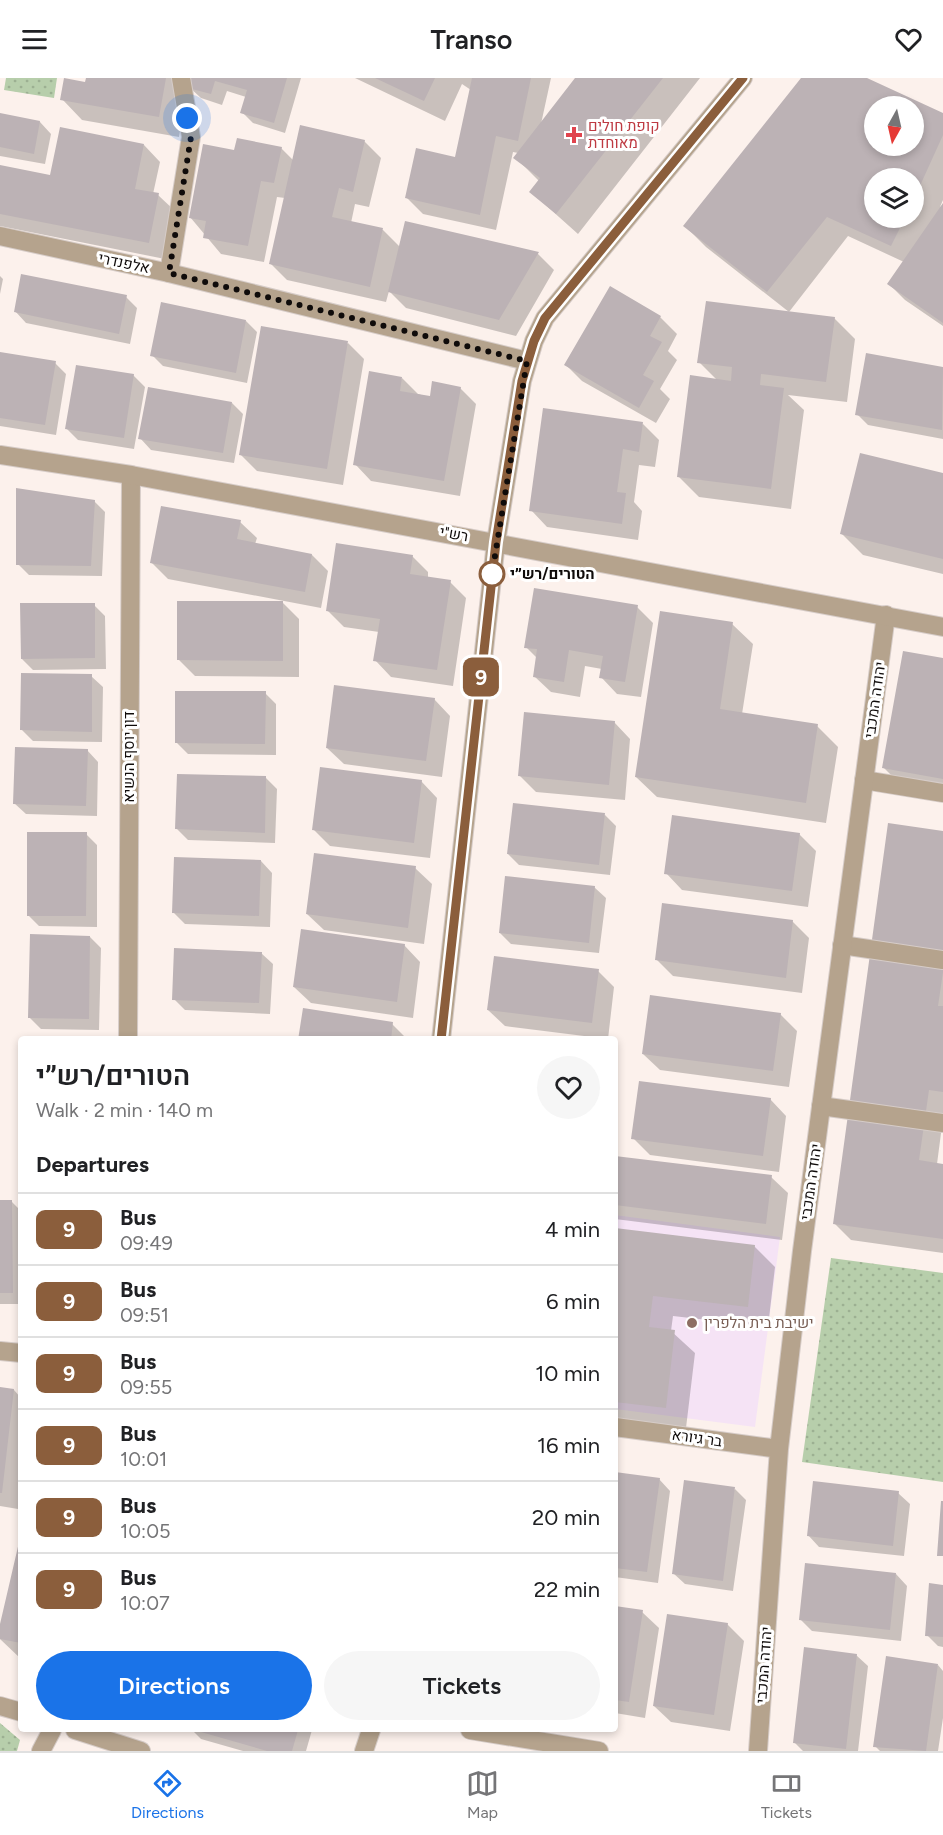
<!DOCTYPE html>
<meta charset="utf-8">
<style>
:root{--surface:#fff;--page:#f6f6f6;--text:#202124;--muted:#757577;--line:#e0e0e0;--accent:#1a73e8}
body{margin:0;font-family:Figtree,Heebo,sans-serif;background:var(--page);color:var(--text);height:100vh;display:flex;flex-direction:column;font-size:22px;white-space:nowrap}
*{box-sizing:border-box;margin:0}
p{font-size:20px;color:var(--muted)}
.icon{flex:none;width:33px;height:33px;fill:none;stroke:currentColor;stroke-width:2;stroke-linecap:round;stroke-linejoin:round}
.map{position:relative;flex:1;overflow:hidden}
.drawer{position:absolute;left:18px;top:958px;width:600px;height:696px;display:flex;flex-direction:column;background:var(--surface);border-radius:6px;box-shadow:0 3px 9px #0003}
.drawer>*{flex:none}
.badge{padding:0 12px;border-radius:9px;font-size:21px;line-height:39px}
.needle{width:39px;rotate:188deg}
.tools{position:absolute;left:864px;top:18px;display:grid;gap:12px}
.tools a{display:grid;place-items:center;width:60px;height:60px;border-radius:50%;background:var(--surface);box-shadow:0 3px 9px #0003;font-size:30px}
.you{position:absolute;width:30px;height:30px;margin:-15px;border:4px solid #fff;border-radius:50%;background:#1a73e8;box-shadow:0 0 0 9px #1a73e833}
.map>.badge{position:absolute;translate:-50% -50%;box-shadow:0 0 0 3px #fff}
h2{padding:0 18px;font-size:22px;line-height:54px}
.round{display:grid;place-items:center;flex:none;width:63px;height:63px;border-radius:32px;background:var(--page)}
.summary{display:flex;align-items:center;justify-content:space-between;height:102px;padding:0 18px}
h1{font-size:28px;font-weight:600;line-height:45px}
.action{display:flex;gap:12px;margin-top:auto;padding:12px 18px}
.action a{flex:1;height:69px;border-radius:36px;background:var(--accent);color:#fff;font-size:24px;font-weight:600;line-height:69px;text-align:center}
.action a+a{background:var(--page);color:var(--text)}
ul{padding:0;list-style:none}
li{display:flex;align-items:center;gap:18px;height:72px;padding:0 18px;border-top:2px solid var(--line)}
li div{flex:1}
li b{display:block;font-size:22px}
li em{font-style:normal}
li .badge{min-width:66px;font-weight:700;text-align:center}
header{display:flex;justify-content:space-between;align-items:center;height:78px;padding:0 18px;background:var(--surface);font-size:27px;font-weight:600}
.menu{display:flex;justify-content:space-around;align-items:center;height:84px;border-top:2px solid var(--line);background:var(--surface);font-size:16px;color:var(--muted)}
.menu a{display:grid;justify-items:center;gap:3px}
.menu .on{color:var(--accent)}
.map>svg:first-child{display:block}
</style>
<header><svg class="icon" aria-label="menu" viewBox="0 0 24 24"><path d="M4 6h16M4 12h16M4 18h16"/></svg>Transo<svg class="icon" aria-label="heart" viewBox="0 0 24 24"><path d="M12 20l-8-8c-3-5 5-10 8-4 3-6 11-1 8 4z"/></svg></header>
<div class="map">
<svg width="943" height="1673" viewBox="0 0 943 1673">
<defs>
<pattern id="park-dots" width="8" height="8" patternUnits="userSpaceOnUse" patternTransform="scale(1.5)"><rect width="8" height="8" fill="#b7ceab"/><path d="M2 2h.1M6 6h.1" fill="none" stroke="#9cb092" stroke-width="1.8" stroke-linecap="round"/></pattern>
</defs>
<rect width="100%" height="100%" fill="#fcf1ec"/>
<path fill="#f5e3f5" d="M615,1137l165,22 -25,190 -140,-18z"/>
<path fill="url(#park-dots)" d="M6,0h51l-3,20 -50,-8z
M831,1180l112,15v209l-141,-20z
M0,1645l20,17 -3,11h-17z"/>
<path fill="#0003" fill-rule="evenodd" d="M87,0h103l-1,6 4,-6h108l-16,55 -32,-10 -11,-11 4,-15 -19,-6 -5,14 -21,-7 -13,-12 -9,51 -97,-17 -20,-21 24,-15z
M355,0h196l-10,46 36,-46h123l-122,156 -47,-42 8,-11 -24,-24 3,-4 -5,-1 -17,78 -73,-16 -16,-16 49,-40 15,-68 -9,-6 -17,37z
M803,0h60l80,37v85l-3,7 3,-2v121l-38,-26 -16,-16 15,-22 -56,-26 -59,76 -83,-65 -21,-21zM874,28h40v40h-40zM874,100h40v40h-40z
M0,37l40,7 11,12 -6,30 -45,-8z
M364,63l17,17 -12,49 -14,-3 -4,19 32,7 17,17 6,-24 132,31 16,16 -38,66 -110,-28 -17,-17 -3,11 -99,-22 -16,-16 14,-66 -8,-1 -13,65 -43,-8 -31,-37 45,-65 46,-4 13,13z
M144,67l16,17 -7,32 5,1 17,16 -10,48 -165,-33v-60l51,10z
M0,198l3,3 -3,15z
M610,210l50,29 17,17 -9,17 9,9 -17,29 10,10 -14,24 -74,-42 -16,-16z
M126,219l11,11 -7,36 -104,-21 -11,-12z
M834,240l21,21 -8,63 -59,-7 16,15 -13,99 -92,-12 -21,-21 39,-96 -18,-18z
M246,243l11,11 -10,51 -84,-17 -11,-11z
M348,265l16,16 -21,126 -86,-14 -16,-16z
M0,275l55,10 11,11 -10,61 -56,-9z
M867,277l76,13v71l-75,-14 -11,-11z
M133,297l12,12 -11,62 -56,-9 -11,-11z
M402,300l16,16 13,4 29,-10 16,16 -16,92 -89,-15 -16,-17z
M232,325l11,11 -9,49 -83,-13 -11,-12z
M643,346l16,16 -4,27 -16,-2 -5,37 8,9 -4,29 -91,-13 -16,-17z
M943,397v99l-80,-19 -21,-21z
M94,423l11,11 -3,64 -73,-1 -11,-11z
M240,444l17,16 -2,6 57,11 16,16 -7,37 -153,-29 -17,-17z
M412,478l16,16v6l22,4 16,16 -13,88 -62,-9 -16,-17 4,-28 -35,-5 -17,-17z
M283,525l16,16v58l-104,-1 -16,-16z
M94,527l11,11 1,53 -73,1 -11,-11z
M637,529l16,16 -12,74 -24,-3 -16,-17 1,-8 -17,-3 -5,31 -29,-5 -17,-16 3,-18 -11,-11z
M732,546l21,20 -11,70 75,12 21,21 -12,76 -169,-26 -21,-20z
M943,581v133l-43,-8 -16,-16z
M91,598l12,11 -1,55 -69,-1 -11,-11z
M265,615l11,11v51l-88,-1 -11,-11z
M434,621l16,17 -8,61 -98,-13 -17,-16z
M614,644l16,17 -5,61 -89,-8 -17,-17z
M87,672l11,12 -1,54 -71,-2 -12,-11z
M266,700l11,11 -2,54 -87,-3 -11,-11z
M421,703l16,17 -7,60 -100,-12 -16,-16z
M605,737l11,11 -6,49 -91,-10 -11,-11z
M943,755v285l-6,46 6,1v88l-92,-13 -16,-16z
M86,756l11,11v82l-58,-1 -11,-11z
M799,756l17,17 -8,56 -126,-17 -16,-17z
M261,783l11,12 -2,54 -85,-3 -11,-11z
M415,790l17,16 -8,60 -100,-14 -17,-16z
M594,809l12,11 -7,55 -88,-9 -11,-11z
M792,843l17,17 -7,55 -129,-17 -16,-16z
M90,859l11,11 -2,82 -58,-1 -12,-12z
M404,867l16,17 -7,56 -102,-15 -17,-16z
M261,875l12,11 -3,50 -85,-4 -11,-11z
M598,893l16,16 -6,52 -103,-13 -17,-16z
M780,936l17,17 -8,56 -129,-17 -17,-16z
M392,946l16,16h-108z
M770,1021l16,17 -7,56 -129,-17 -17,-17z
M615,1080l156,19 17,16 -6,47 -167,-21z
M0,1124h12l9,9v93h-21z
M615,1152l139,16 21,21 -7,60 -95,-11 -2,15 24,22 -9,75 -71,-8z
M0,1311l14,1 7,8v87l-3,24 -18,-3z
M615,1396l44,5 11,12 -12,92 -43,-6z
M735,1411l11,11 -13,91 -48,-7 -12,-11z
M898,1415l12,11 -6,52 -85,-9 -11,-12z
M21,1465v116l-21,-20z
M896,1496l11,12 -6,55 -89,-10 -12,-12z
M943,1508v61l-5,-1 -11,-11z
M615,1530l27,4 17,16 -14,90 -30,-5z
M727,1546l17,17 -14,90 -59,-9 -17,-16z
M856,1577l12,11 -10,85h-55l-9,-9z
M938,1587l5,6v47l-5,33h-58l-5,-5z
M185,1652h127l-6,21h-63l-42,-12 -8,-8z"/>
<path fill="#bcb2b5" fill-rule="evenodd" d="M64,0l21,4 1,-4h80l-7,39 -99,-17z
M191,0h96l-13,45 -34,-10 7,-23 -32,-9 -4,13 -23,-6z
M375,0h60l-11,23z
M472,0h59l-13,63 -22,-5 -16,79 -75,-17 11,-50 39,9z
M575,0h88l-107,136 -27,-22 11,-14 -27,-20z
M801,0h66l76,35v22l-29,64v-21h-40v40h31l-14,28 -64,-29 -60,75 -84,-66zM874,28h40v40h-40z
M0,35l40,8 -6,33 -34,-7z
M300,47l65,15 -12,52 -14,-4 -7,29 51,11 -13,59 -101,-23z
M60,49l84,17 -9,45 24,4 -10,50 -149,-29v-49l50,10z
M237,60l45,9 -8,36 -13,-2 -13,65 -45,-8 3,-17 -17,-3 14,-74 31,6z
M943,125v120l-56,-39z
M405,143l134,31 -40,68 -111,-28z
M21,196l106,21 -8,39 -105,-22z
M610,208l51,30 -11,20 12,6 -19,33 11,6 -15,27 -75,-43z
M706,223l129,16 -9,65 -65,-8 -1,11 24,3 -13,101 -94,-12 13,-102 41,6 1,-14 -35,-4z
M161,224l85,18 -10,53 -86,-17z
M261,248l87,15 -21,128 -88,-14z
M0,274l56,9 -11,64 -45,-7z
M866,275l77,14 -1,63 -87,-15z
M76,287l58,9 -10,64 -59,-9z
M369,293l33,6 -2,14 30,5 2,-15 29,6 -17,94 -91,-16z
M148,309l84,15 -9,51 -85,-14z
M543,330l100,14 -4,30 -16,-3 -6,43 9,1 -4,31 -93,-13z
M860,375l83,20v86l-103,-25z
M16,410l79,12 -4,66 -75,-1z
M161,428l80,14 -4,19 75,15 -7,38 -155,-29z
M336,465l77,12 -3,19 41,6 -14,90 -64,-9 7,-42 -54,-8z
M534,510l104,17 -13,77 -26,-4 4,-22 -34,-6 -5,32 -31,-5 4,-28 -13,-1z
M177,523h106v60l-106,-1z
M20,525h75v55l-74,1z
M660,533l73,11 -13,87 98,15 -12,79 -171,-26z
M903,573l40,7v121l-61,-11z
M21,595l71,1v58l-72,-2z
M334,607l101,13 -9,63 -100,-13z
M175,613h91l-1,53 -90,-1z
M524,634l91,9 -6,64 -91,-9z
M15,669l73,2 -2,57 -73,-2z
M320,689l102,13 -8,63 -102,-13z
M177,696l89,2 -1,57 -90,-4z
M513,725l92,10 -6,52 -92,-11z
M672,737l128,18 -8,58 -128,-17z
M888,745l55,8v141l-5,34h5v86l-14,-2 -10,70 24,4v75l-110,-15z
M27,754h60l-1,84h-59z
M314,775l102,13 -8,62 -102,-14z
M174,779l87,3 -2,56 -87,-3z
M505,798l90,10 -6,57 -90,-10z
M662,825l131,17 -7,58 -131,-18z
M301,851l104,15 -8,58 -104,-15z
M30,856l60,2 -1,83 -61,-1z
M174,870l88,4 -3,51 -87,-3z
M494,878l105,13 -7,54 -105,-13z
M650,917l131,18 -8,58 -131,-17z
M303,930l90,14 -2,18h-93z
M639,1003l132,17 -8,58 -132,-17z
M615,1078l157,19 -6,49 -151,-19z
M0,1122h12l1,93h-13z
M615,1150l140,17 -7,62 -95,-11 -4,31 26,3 -9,78 -51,-6z
M0,1309l14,2 -12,104h-2z
M615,1394l45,6 -13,94 -32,-4z
M684,1402l51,7 -12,94 -51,-7z
M813,1403l86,10 -6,55 -86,-10z
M941,1423h2v55h-6z
M20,1460h1v105l-21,-4v-15z
M805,1485l91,10 -6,57 -91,-10z
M929,1505l14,2v52l-18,-1z
M615,1528l28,4 -14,92 -14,-2z
M667,1536l61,9 -14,92 -61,-9z
M804,1569l53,7 -11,95 -53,-6z
M886,1578l52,8 -12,87 -53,-4z
M194,1652h104l-6,21h-25z"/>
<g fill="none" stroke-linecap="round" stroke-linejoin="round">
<g stroke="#d6ccc8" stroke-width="20">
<path id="service" d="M864,702l79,13
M842,867l101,15
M821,1028l122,17"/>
</g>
<g stroke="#d6ccc8" stroke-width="20">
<path id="pedestrian" d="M169,195l22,-136 -10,-59"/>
</g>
<g stroke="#d6ccc8" stroke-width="20">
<path id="minor" d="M0,158l169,37 358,88
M128,962l3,-565
M0,1273l21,2
M615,1349l164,22
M0,1628l21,6
M75,1652l66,21
M470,1652l129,21
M41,1673l11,-21
M758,1673l21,-302 23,-198 84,-636"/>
</g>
<g stroke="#d6ccc8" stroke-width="20">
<path id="tertiary" d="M0,377l131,20 812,152
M441,962l55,-498 26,-161 12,-40 11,-23 198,-240
M364,1673l7,-21"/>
</g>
<use href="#service" stroke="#b5a38d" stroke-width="18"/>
<use href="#pedestrian" stroke="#b5a38d" stroke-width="18"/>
<use href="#minor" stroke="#b5a38d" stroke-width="18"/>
<use href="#tertiary" stroke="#b5a38d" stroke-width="18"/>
</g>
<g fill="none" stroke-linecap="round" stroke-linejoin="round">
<g stroke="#fff" stroke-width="14">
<path id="line" d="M441,962l55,-498 26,-161 12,-40 11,-23 198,-240"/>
</g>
<use href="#line" stroke="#8b5e3c" stroke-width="9"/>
<path stroke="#0f0b0a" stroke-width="6" stroke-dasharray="0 10.8" d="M187,40l4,19 -22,136 358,88 -35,213"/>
</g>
<path fill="#e0444e" stroke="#fff" stroke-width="2" d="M571 48h6v6h6v6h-6v6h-6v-6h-6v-6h6z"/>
<circle fill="#fff" stroke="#8b5e3c" stroke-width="3" cx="492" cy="496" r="12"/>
<circle fill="#8d6e63" stroke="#fff" stroke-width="2" cx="692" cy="1245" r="6"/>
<g text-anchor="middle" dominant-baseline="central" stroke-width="6" stroke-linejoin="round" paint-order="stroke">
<g font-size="15" fill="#be3a42" stroke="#fff" text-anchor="start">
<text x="588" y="48">קופת חולים<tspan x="588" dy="17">מאוחדת</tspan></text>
</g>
<g font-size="15" fill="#0f0b0a" stroke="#fff">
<text transform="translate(124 185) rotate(12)">אלפנדרי</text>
<text transform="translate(454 456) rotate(10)">רש"י</text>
<text transform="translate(875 622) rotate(-82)">יהודה המכבי</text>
<text transform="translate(129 679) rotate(-90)">דון יוסף הנשיא</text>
<text transform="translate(811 1104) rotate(-82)">יהודה המכבי</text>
<text transform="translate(697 1360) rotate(8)">בר גיורא</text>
<text transform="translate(764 1587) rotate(-86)">יהודה המכבי</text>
</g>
<g font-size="15" font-weight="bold" fill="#0f0b0a" stroke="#fff" text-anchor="start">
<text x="510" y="496">הטורים/רש״י</text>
</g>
<g font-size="15" fill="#785e54" stroke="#fff" text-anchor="start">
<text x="704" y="1245">ישיבת בית הלפרין</text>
</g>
</g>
</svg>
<div class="tools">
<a><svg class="needle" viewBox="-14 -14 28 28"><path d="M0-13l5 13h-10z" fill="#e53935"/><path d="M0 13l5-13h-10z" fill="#757577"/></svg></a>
<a><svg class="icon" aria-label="layers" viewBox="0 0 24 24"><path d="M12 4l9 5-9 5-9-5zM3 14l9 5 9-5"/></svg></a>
</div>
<div class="you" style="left:187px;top:40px"></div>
<b class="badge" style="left:481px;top:599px;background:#8b5e3c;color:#fff">9</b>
<section class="drawer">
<div class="summary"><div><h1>הטורים/רש״י</h1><p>Walk · 2 min · 140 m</p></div><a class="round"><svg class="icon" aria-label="heart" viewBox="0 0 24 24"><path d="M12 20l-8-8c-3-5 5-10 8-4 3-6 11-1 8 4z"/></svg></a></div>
<h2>Departures</h2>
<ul>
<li><span class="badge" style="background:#8b5e3c;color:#fff">9</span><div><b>Bus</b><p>09:49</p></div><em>4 min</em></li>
<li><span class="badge" style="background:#8b5e3c;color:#fff">9</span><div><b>Bus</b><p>09:51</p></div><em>6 min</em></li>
<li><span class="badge" style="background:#8b5e3c;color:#fff">9</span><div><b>Bus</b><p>09:55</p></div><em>10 min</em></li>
<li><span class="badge" style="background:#8b5e3c;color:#fff">9</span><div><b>Bus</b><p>10:01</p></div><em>16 min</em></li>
<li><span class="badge" style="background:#8b5e3c;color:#fff">9</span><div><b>Bus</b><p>10:05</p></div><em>20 min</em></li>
<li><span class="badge" style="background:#8b5e3c;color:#fff">9</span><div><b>Bus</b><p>10:07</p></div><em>22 min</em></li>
</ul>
<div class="action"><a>Directions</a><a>Tickets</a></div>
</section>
</div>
<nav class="menu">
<a class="on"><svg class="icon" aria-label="directions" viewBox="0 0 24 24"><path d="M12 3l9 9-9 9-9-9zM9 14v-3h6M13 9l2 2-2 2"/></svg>Directions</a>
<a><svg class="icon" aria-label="map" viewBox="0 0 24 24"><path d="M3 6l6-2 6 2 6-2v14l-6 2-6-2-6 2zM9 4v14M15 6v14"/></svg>Map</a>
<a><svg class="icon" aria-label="tickets" viewBox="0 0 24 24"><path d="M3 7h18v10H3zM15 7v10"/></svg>Tickets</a>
</nav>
